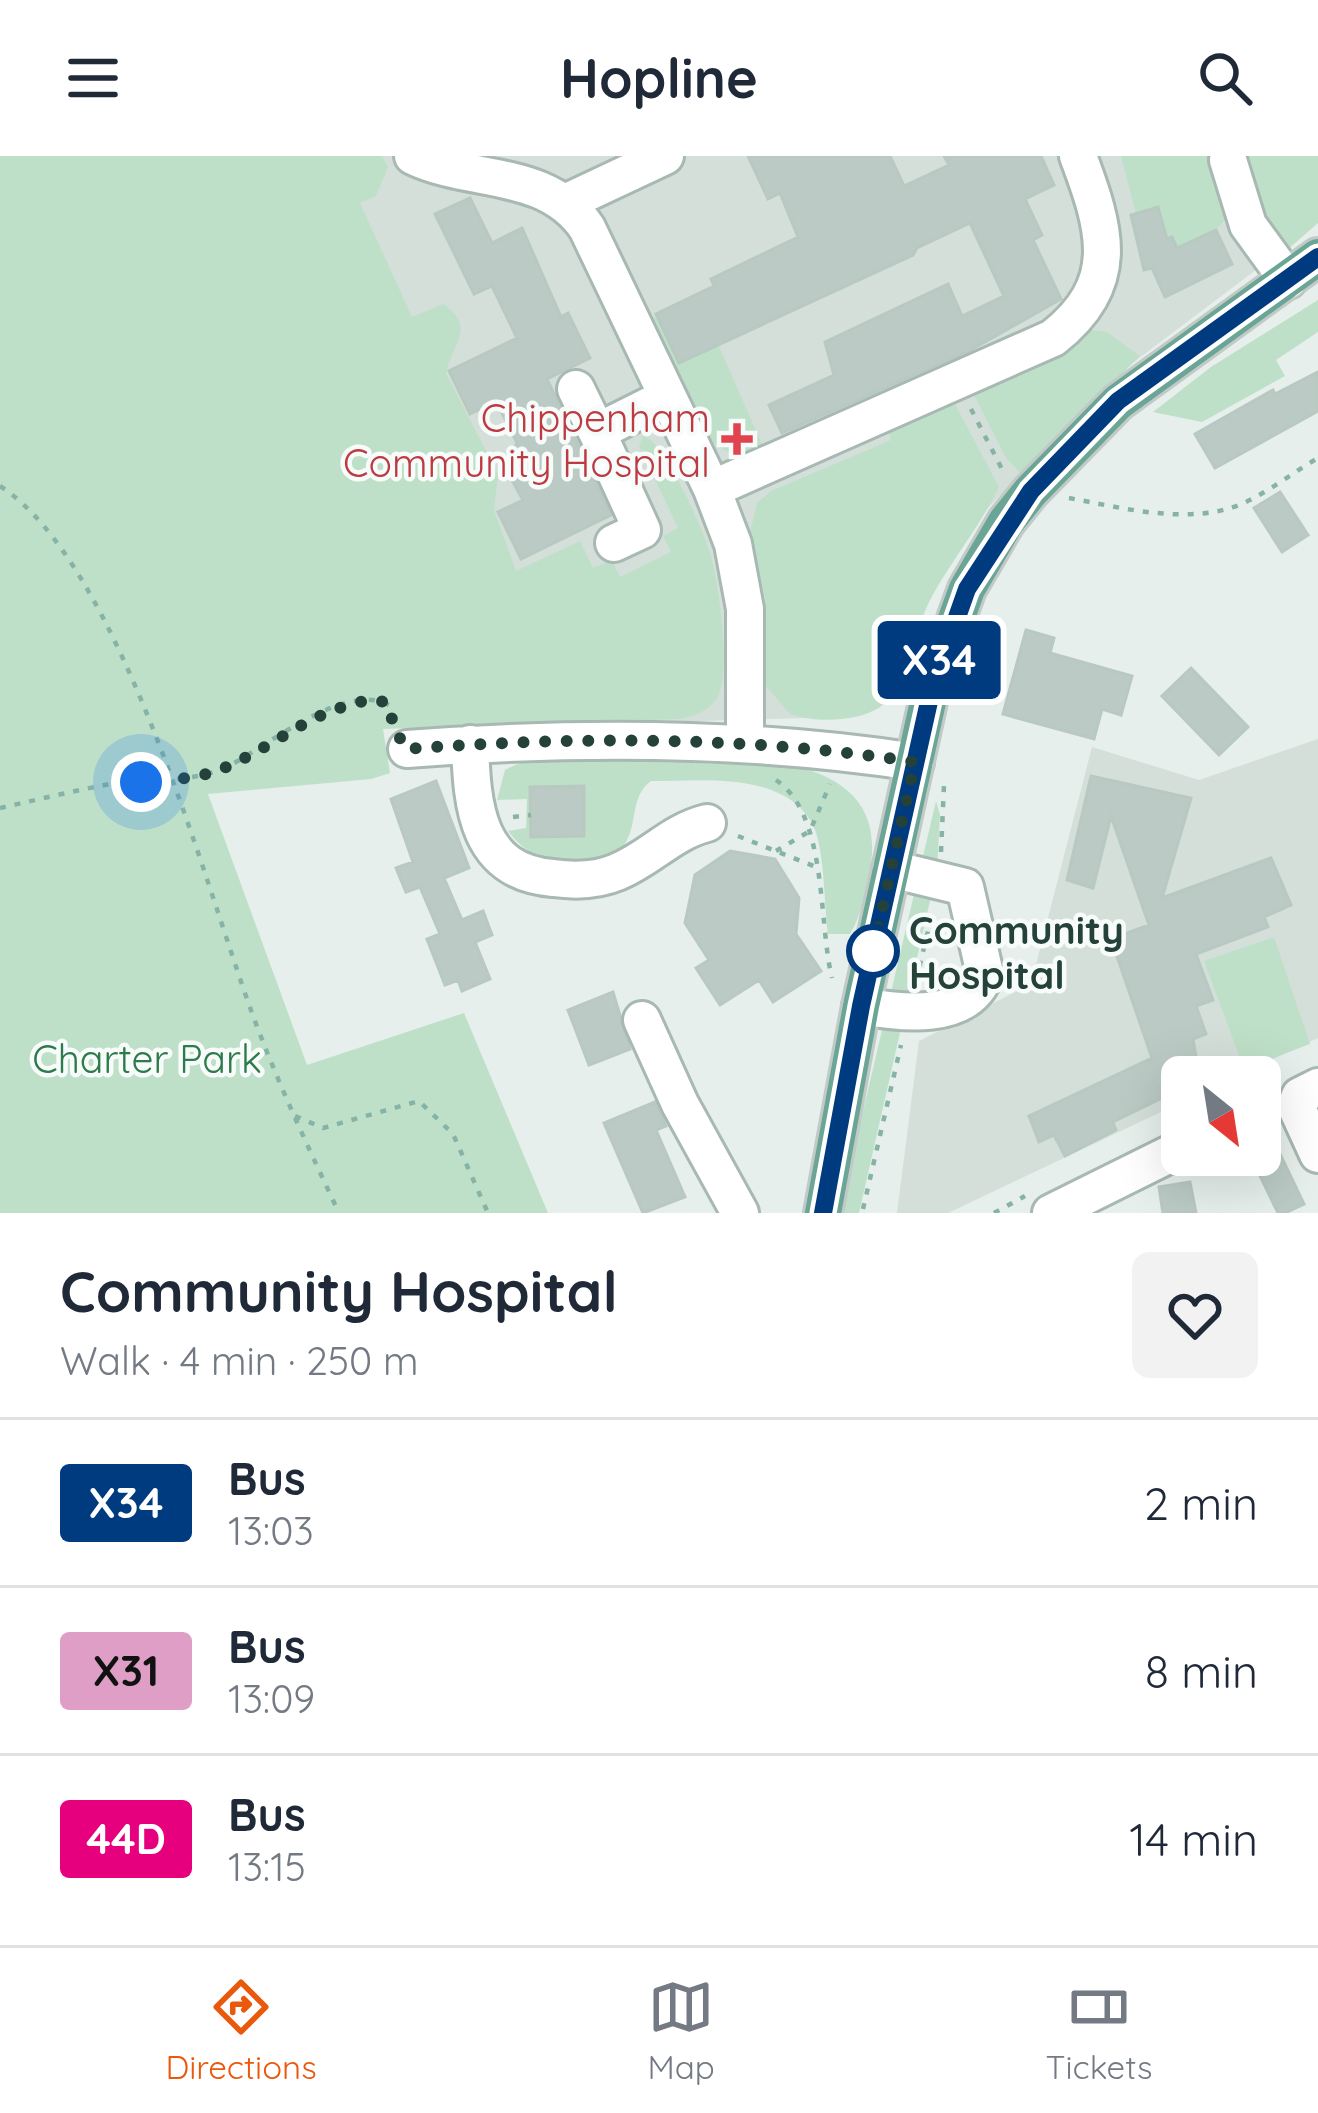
<!DOCTYPE html>
<meta charset="utf-8">
<style>
:root{--surface:#fff;--page:#f2f2f3;--text:#1f2937;--muted:#747a83;--line:#e0e1e3;--accent:#ea580c}
body{margin:0;font-family:Quicksand,sans-serif;background:var(--page);color:var(--text);height:100vh;display:flex;flex-direction:column;font-size:45px;white-space:nowrap}
*{box-sizing:border-box;margin:0}
p{font-size:39px;color:var(--muted)}
.icon{flex:none;width:66px;height:66px;fill:none;stroke:currentColor;stroke-width:2;stroke-linecap:round;stroke-linejoin:round}
.map{position:relative;height:1057px;overflow:hidden}
.sheet{display:flex;flex-direction:column;background:var(--surface);flex:1}
.sheet>*{flex:none}
.badge{padding:0 24px;border-radius:9px;font-size:42px;line-height:78px}
.needle{width:78px;rotate:150deg}
.fabs{position:absolute;left:1161px;top:900px;display:grid;gap:24px}
.fabs a{display:grid;place-items:center;width:120px;height:120px;border-radius:18px;background:var(--surface);box-shadow:0 12px 48px #0002;font-size:60px}
.you{position:absolute;width:60px;height:60px;margin:-30px;border:9px solid #fff;border-radius:50%;background:#1a73e8;box-shadow:0 0 0 18px #1a73e833}
.map>.badge{position:absolute;translate:-50% -50%;box-shadow:0 0 0 6px #fff}
.round{display:grid;place-items:center;flex:none;width:126px;height:126px;border-radius:18px;background:var(--page)}
.head{display:flex;align-items:center;justify-content:space-between;height:204px;padding:0 60px}
h1{font-size:57px;font-weight:800;line-height:90px}
ul{padding:0;list-style:none}
li{display:flex;align-items:center;gap:36px;height:168px;padding:0 60px;border-top:3px solid var(--line)}
li div{flex:1}
li b{display:block;font-size:45px}
li em{font-style:normal}
li .badge{min-width:132px;font-weight:700;text-align:center}
header{display:flex;justify-content:space-between;align-items:center;height:156px;padding:0 60px;background:var(--surface);font-size:54px;font-weight:800}
.tab-bar{display:flex;justify-content:space-around;align-items:center;height:168px;border-top:3px solid var(--line);background:var(--surface);font-size:33px;color:var(--muted)}
.tab-bar a{display:grid;justify-items:center;gap:6px}
.tab-bar .current{color:var(--accent)}
.map>svg:first-child{display:block}
</style>
<header><svg class="icon" aria-label="menu" viewBox="0 0 24 24"><path d="M4 6h16M4 12h16M4 18h16"/></svg>Hopline<svg class="icon" aria-label="search" viewBox="0 0 24 24"><circle cx="10" cy="10" r="6"/><path d="M15 15l6 6"/></svg></header>
<div class="map">
<svg width="1318" height="1057" viewBox="0 0 1318 1057">
<rect width="100%" height="100%" fill="#e6efeb"/>
<path fill="#d4dfda" d="M315,0h1003v67l-192,145 -145,147 -50,81 -35,92 -17,20 -35,9 -247,7 -28,-27z
M1318,583v299l-83,39h-53v25l-234,111h-51l22,-172 112,-57 61,-237 107,33z"/>
<path fill="#bfe0c8" d="M0,0h382l6,11 -12,29 -16,7 52,114 31,-13c35,23 8,41 3,69l52,101 -4,36 22,61 64,-30 13,27 19,-8 8,17 51,-25 -8,-16 15,-8 -39,-82 4,-11c22,7 61,96 68,121 8,27 20,116 7,140 -8,15 -23,20 -39,23l-296,10 7,44 -19,6 -163,15 99,271 157,-52 84,200h-548z
M1121,0h96l11,61 -12,12 -39,19 -10,-9 -9,-32 -22,7z
M1240,0h78v67l-32,28 -21,-28z
M1318,144v32l-42,28 9,16 -83,46 -49,-10 58,-45z
M657,160l61,28 46,105c-21,10 -41,5 -57,-12l-57,-117z
M1086,173l21,3 33,24 -119,118 -15,-16 -32,-63 80,-36z
M955,248l44,83c-23,48 -60,87 -80,137 -10,25 -15,66 -39,83 -22,15 -66,16 -90,7l-24,-28 -1,-89 -15,-65 7,-29 14,-12 120,-51 -2,-8z
M644,600c74,2 244,-13 227,107 -3,23 -9,51 -21,71h-22c-4,-28 -3,-90 -17,-113 -31,-50 -110,-40 -160,-40 -21,16 -13,40 -25,61 -13,25 -66,22 -89,13 -13,-5 -20,-13 -29,-24l18,-3 1,-29 -30,1 8,-30c38,-21 96,-13 139,-14z
M936,645l4,14 -3,55 -78,343h-20z
M1274,781l36,107 -66,25 -40,-108z"/>
<path fill="#bbcac4" stroke="#b8c9c2" stroke-width="3" d="M748,0h142l14,30 45,-21 -5,-9h97l13,29 -29,14 17,36 -9,5 28,59 -92,52 -187,82 -13,-28 65,-30 -9,-33 123,-58 14,32 42,-20 -34,-73 -53,25 -4,7 -234,108 -23,-49 58,-28 -3,-7 87,-42 -18,-44 -12,6z
M470,42l22,45 30,-15 39,89 7,-4 22,45 -43,21 64,136 -90,44 -23,-47 25,-12 -19,-34 13,-23 -21,-42 -26,13 -21,-43 68,-33 -25,-52 -18,8 -39,-80z
M1158,51l9,32 5,-2 5,11 39,-18 16,34 -67,33 -13,-29 -8,2 -13,-55z
M1318,216v39l-103,57 -20,-34 78,-44 2,4z
M1280,336l28,43 -26,17 -28,-44z
M1026,474l28,8 -4,15 82,23 -11,39 -19,-6 -8,30 -91,-25z
M1191,512l57,59 -29,28 -57,-59z
M1091,620l100,22 -29,100 109,-40 20,47 -27,12 4,10 -72,27 17,46 -17,6 10,28 -13,5 5,29 -39,18 5,11 -51,25 3,8 -51,26 -11,-21 -15,7 -10,-26 123,-58 -41,-119 38,-14 -38,-109 -18,72 -26,-8z
M436,625l33,87 -25,10 18,42 21,-9 9,24 -17,7 15,37 -28,12 -4,-11 -13,5 -18,-46 13,-5 -20,-47 -14,5 -10,-24 17,-6 -22,-63z
M584,630v50l-53,1 -1,-50z
M730,695l45,8 24,39 -3,36 25,37 -48,31 -14,-22 -39,25 -24,-37 13,-8 -24,-37 10,-48z
M613,836l17,57 -41,16 -21,-55z
M655,946l11,24 -10,4 29,67 -42,16 -39,-90z
M1260,956l44,92 -19,9h-7l-18,-37z
M1190,1026l6,31h-33l-4,-26z"/>
<g fill="none" stroke-linecap="round" stroke-linejoin="round">
<g stroke="#a8b8b2" stroke-width="42">
<path id="minor" d="M413,0c58,28 133,12 174,72l125,261 21,55 12,65v133
M1228,4l20,65 40,55
M565,47l100,-47
M576,233l21,43
M712,333l341,-151c69,-54 53,-108 25,-182
M614,387l28,-13 -45,-98 70,-35
M470,588c2,63 7,128 83,134 22,3 43,3 64,-6 34,-14 54,-40 90,-49
M407,593c170,-13 340,-13 508,13
M861,850c40,7 107,16 124,-32l-20,-87 -74,-18
M642,864l38,84 60,109
M1318,931l-18,9 -4,10 22,48
M1051,1057l131,-65"/>
</g>
<g stroke="#c2cac8" stroke-width="42">
<path id="major" d="M823,1057l38,-207 70,-318 36,-99 39,-67 25,-31 87,-89 200,-145"/>
</g>
<path stroke="#86b3a5" stroke-width="4.5" stroke-dasharray="6 9" stroke-linecap="butt" d="M971,253l33,64
M0,330c120,78 202,389 252,527 25,68 56,134 87,200
M1069,342c54,10 124,29 177,4 25,-12 48,-30 72,-44
M776,624c52,35 42,142 56,198
M0,652c36,-8 73,-17 110,-24 39,-6 82,0 119,-18 38,-20 117,-85 160,-61l4,19
M513,661l18,-2
M738,680l78,31
M776,695l34,-20 20,-47
M941,696l3,-67
M916,825l17,-71
M1260,927l15,-7
M295,960l28,12 96,-27 34,33 35,79
M863,1053l38,-164
M994,1057l31,-17"/>
<use href="#minor" stroke="#fff" stroke-width="36"/>
<use href="#major" stroke="#6aa596" stroke-width="36"/>
</g>
<g fill="none" stroke-linecap="round" stroke-linejoin="round">
<g stroke="#fff" stroke-width="27">
<path id="line" d="M823,1057l38,-207 71,-318 35,-99 64,-98 87,-90 200,-144"/>
</g>
<use href="#line" stroke="#003b80" stroke-width="18"/>
<path stroke="#24423a" stroke-width="12" stroke-dasharray="0 21.6" d="M141,626c28,-2 57,-3 83,-14 57,-25 88,-60 153,-69l12,6 5,24 13,20c170,-13 340,-13 508,13l-42,189"/>
</g>
<path fill="#e0444e" stroke="#f7fbf9" stroke-width="4.5" d="M731 265h12v12h12v12h-12v12h-12v-12h-12v-12h12z"/>
<circle fill="#fff" stroke="#003b80" stroke-width="6" cx="873" cy="795" r="24"/>
<g text-anchor="middle" dominant-baseline="central" stroke-width="9" stroke-linejoin="round" paint-order="stroke">
<g font-size="39" fill="#be3a42" stroke="#f7fbf9" text-anchor="end">
<text x="710" y="261">Chippenham<tspan x="710" dy="45">Community Hospital</tspan></text>
</g>
<g font-size="39" font-weight="bold" fill="#24423a" stroke="#f7fbf9" text-anchor="start">
<text x="909" y="773">Community<tspan x="909" dy="45">Hospital</tspan></text>
</g>
<g font-size="39" fill="#2d7a4b" stroke="#f7fbf9">
<text x="147" y="902">Charter Park</text>
</g>
</g>
</svg>
<div class="fabs">
<a><svg class="needle" viewBox="-14 -14 28 28"><path d="M0-13l5 13h-10z" fill="#e53935"/><path d="M0 13l5-13h-10z" fill="#747a83"/></svg></a>
</div>
<div class="you" style="left:141px;top:626px"></div>
<b class="badge" style="left:939px;top:504px;background:#003b80;color:#fff">X34</b>
</div>
<section class="sheet">
<div class="head"><div><h1>Community Hospital</h1><p>Walk · 4 min · 250 m</p></div><a class="round"><svg class="icon" aria-label="heart" viewBox="0 0 24 24"><path d="M12 20l-8-8c-3-5 5-10 8-4 3-6 11-1 8 4z"/></svg></a></div>
<ul>
<li><span class="badge" style="background:#003b80;color:#fff">X34</span><div><b>Bus</b><p>13:03</p></div><em>2 min</em></li>
<li><span class="badge" style="background:#df9ec6;color:#111">X31</span><div><b>Bus</b><p>13:09</p></div><em>8 min</em></li>
<li><span class="badge" style="background:#e6007e;color:#fff">44D</span><div><b>Bus</b><p>13:15</p></div><em>14 min</em></li>
</ul>
</section>
<nav class="tab-bar">
<a class="current"><svg class="icon" aria-label="directions" viewBox="0 0 24 24"><path d="M12 3l9 9-9 9-9-9zM9 14v-3h6M13 9l2 2-2 2"/></svg>Directions</a>
<a><svg class="icon" aria-label="map" viewBox="0 0 24 24"><path d="M3 6l6-2 6 2 6-2v14l-6 2-6-2-6 2zM9 4v14M15 6v14"/></svg>Map</a>
<a><svg class="icon" aria-label="tickets" viewBox="0 0 24 24"><path d="M3 7h18v10H3zM15 7v10"/></svg>Tickets</a>
</nav>
